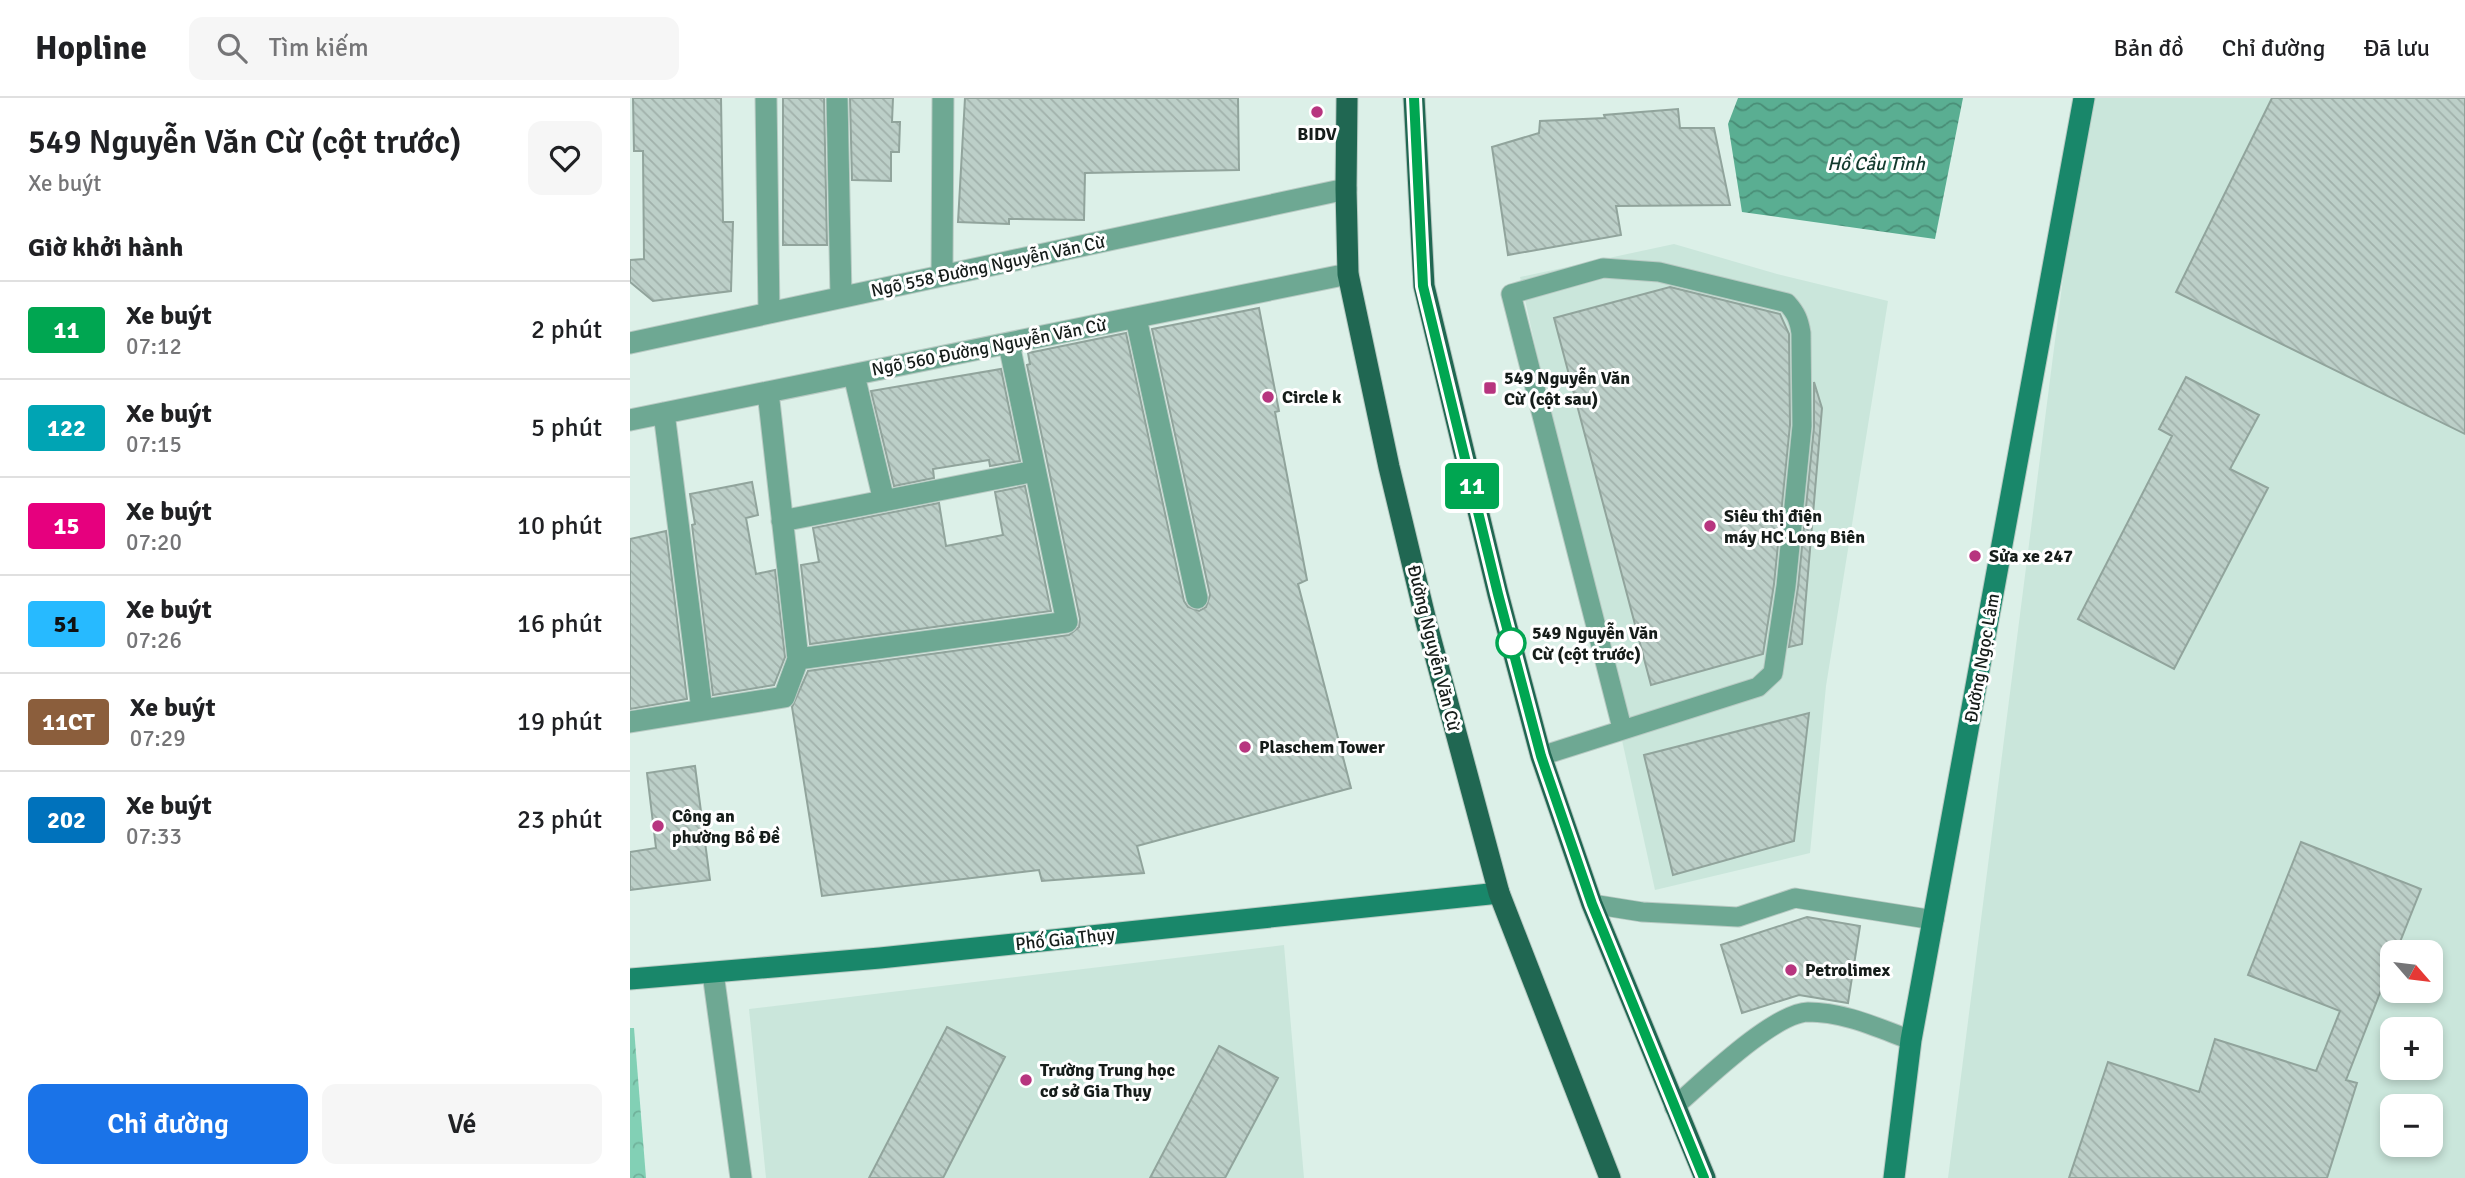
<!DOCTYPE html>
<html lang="vi">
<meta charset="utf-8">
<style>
:root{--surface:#fff;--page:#f6f6f6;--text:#202124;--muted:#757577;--line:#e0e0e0;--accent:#1a73e8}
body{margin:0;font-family:Signika,sans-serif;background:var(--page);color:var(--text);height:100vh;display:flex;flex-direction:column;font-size:26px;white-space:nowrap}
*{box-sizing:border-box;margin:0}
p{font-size:23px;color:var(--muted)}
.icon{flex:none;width:38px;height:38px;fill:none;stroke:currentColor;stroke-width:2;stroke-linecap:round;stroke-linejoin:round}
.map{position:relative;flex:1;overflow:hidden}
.side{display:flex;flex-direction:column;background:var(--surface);width:630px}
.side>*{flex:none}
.badge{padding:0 14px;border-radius:5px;font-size:24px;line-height:46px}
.needle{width:46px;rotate:118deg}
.tools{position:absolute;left:1750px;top:842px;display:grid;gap:14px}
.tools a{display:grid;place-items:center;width:63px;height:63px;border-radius:14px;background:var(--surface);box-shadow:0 4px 10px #0003;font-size:35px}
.map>.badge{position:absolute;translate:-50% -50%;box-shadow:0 0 0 4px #fff}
h2{padding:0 28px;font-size:26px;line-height:63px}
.round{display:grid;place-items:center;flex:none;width:74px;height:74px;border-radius:14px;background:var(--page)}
.summary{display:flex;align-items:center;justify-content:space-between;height:119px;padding:0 28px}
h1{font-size:33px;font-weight:600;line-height:52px}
.primary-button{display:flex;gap:14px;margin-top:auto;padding:14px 28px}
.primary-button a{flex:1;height:80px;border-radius:14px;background:var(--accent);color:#fff;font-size:28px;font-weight:600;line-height:80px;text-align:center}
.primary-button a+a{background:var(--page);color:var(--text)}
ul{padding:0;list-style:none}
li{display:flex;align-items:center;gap:21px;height:98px;padding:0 28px;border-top:2px solid var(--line)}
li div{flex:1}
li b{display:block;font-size:26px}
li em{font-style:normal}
li .badge{min-width:77px;font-weight:700;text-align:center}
header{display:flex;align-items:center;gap:42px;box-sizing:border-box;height:98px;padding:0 35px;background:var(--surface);border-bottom:2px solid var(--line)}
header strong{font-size:33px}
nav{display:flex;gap:38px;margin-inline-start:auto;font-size:24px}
.search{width:490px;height:63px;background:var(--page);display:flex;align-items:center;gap:18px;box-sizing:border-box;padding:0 24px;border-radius:14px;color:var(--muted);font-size:26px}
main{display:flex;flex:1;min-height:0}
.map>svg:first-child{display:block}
</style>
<header>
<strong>Hopline</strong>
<div class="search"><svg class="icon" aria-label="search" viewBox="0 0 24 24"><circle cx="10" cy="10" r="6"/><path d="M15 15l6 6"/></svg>Tìm kiếm</div>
<nav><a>Bản đồ</a><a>Chỉ đường</a><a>Đã lưu</a></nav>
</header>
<main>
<section class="side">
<div class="summary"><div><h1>549 Nguyễn Văn Cừ (cột trước)</h1><p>Xe buýt</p></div><a class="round"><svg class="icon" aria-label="heart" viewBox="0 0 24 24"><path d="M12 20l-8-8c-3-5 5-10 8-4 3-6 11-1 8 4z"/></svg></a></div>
<h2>Giờ khởi hành</h2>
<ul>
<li><span class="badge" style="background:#00a651;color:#fff">11</span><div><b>Xe buýt</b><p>07:12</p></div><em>2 phút</em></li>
<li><span class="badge" style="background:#00a4b4;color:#fff">122</span><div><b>Xe buýt</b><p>07:15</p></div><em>5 phút</em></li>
<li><span class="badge" style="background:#e6007e;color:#fff">15</span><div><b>Xe buýt</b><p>07:20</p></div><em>10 phút</em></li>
<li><span class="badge" style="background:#27baff;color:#111">51</span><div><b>Xe buýt</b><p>07:26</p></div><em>16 phút</em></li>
<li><span class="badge" style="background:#8b5e3c;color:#fff">11CT</span><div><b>Xe buýt</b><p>07:29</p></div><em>19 phút</em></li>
<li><span class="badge" style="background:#0072bc;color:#fff">202</span><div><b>Xe buýt</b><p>07:33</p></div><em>23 phút</em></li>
</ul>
<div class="primary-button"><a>Chỉ đường</a><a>Vé</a></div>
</section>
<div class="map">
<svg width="1835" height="1080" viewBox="0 0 1835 1080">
<defs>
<pattern id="park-crowns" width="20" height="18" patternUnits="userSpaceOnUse" patternTransform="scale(1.75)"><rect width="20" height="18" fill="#82d0b5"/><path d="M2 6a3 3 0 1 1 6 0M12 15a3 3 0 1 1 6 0" fill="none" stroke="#70b29b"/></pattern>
<pattern id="water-waves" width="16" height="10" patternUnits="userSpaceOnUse" patternTransform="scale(1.75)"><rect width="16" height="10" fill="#5aae92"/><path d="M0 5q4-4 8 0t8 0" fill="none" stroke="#498d76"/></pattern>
<pattern id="building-back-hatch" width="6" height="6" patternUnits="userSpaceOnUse" patternTransform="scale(1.75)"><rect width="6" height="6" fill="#bccfc8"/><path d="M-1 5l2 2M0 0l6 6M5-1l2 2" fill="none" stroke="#a1b1ab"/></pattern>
</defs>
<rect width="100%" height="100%" fill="#dcf0e8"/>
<path fill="#cae6db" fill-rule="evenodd" d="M1456,0h379v1080h-517zM1762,854h39v38h-39zM1762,931h39v39h-39zM1762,1008h39v38h-39z
M1044,146l103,30 111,27 -62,385 -16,167 -155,37 -135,-613z
M654,847l20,233h-538l-17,-169z"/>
<path fill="url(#park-crowns)" d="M0,930h4l12,150h-16z"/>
<path fill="url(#water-waves)" d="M1108,0h225l-28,141 -193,-27 -14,-88z"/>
<path fill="url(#building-back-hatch)" stroke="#91a49c" stroke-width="2" d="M3,0h88l2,124h10l-2,69 -78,10 -23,-19v-22l14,-1 -1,-108h-9z
M153,0h41l3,147h-44z
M220,0h43l-1,24h8l-1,30h-8v29l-39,-1z
M335,0h273l1,72 -154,3 -1,47 -75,-1v5l-51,-2z
M1642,0h193v336l-289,-142z
M1048,11l2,19h34l16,77 -114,1 5,29 -113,20 -16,-108 47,-14 1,-12 65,-3 -1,-3z
M1040,189l110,27 9,20 1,91 -16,159 -11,70 -112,31 -97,-367z
M629,210l20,103 -4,1 32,168 -9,4 53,204 -214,58 7,27 -102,8 -3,-11 -217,26 -30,-189 16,-36 261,-36 10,-8 1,-8 -53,-254 3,-1 -2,-11 98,-20 58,268 4,6 11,4 7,-4 4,-12 -58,-266z
M371,271l19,92 -30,5 -1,-6 -56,9 1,9 -40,8 -23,-95z
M1556,279l73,38 -29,54 38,19 -94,181 -96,-50 94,-183 -13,-7z
M1184,284l8,26 -20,236 -13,3 9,-60 16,-160z
M122,384l6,33 -12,3 10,56 19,-4 10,87 -11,28 -61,10 -21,-170 3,-1 -5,-30z
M395,388l26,125 -241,33 -9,-79 18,-3 -6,-34 126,-25 7,43 57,-11 -8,-43z
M36,433l21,168 -57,10v-170z
M1179,615l-15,128 -121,34 -29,-120z
M65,668l15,114 -80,10v-38l26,-4 -9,-75z
M1671,744l120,47 -25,63h-4v10l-46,118 11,3 -30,95h-258l39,-116 91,30 16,-53 101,32 24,-60 -92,-36z
M1177,819l53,9 -12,77 -49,-8 -57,18 -21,-68z
M317,929l58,30 -62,121h-74z
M589,948l59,32 -53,100h-75z"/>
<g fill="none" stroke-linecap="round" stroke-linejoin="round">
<g stroke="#b8cac3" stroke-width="21">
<path id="lane" d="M911,658l217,-69 15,-14 13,-87 16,-160 -1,-93c-2,-13 -5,-20 -14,-30l-128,-31 -56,-4 -92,26 111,434
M962,806l50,8 96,5 57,-19 139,22
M1044,1009c28,-24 99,-94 134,-95 36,0 70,16 103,28"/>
</g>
<g stroke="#b8cac3" stroke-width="23">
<path id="street" d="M136,0l3,215
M207,0l4,199
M312,177l1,-177
M506,220l61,280
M0,245l716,-154
M224,277l30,126
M138,294l30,267
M34,315l38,297
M0,322l718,-146
M152,423l253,-50
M0,624l154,-25 14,-38 269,-37 -58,-278
M83,875l28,205"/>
</g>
<g stroke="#b8cac3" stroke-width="23">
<path id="secondary" d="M0,881l250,-21 619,-65
M1264,1080l17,-138 173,-942"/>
</g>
<g stroke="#b8cac3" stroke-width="23">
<path id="primary" d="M717,0l-1,91 2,85 41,193 38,158 72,268 111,285
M784,0l10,188 74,308 43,162 51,148 113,274"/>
</g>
<use href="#lane" stroke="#6ea893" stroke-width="19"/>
<use href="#street" stroke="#6ea893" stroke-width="21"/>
<use href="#secondary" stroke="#19876a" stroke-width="21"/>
<use href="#primary" stroke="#206752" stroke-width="21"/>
</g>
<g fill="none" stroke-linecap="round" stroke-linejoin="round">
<g stroke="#fff" stroke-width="16">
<path id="line" d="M784,0l9,188 75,308 43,162 51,148 112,274"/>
</g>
<use href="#line" stroke="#00a651" stroke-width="10"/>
</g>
<g fill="#b7357f" stroke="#fff" stroke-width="2.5">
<circle cx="687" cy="14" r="7"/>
<rect x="853" y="283" width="14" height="14" rx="3.5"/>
<circle cx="638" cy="299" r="7"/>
<circle cx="1080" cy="428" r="7"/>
<circle cx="1345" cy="458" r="7"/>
<circle cx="615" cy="649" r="7"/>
<circle cx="28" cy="728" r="7"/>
<circle cx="1161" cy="872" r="7"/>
<circle cx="396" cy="982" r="7"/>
</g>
<circle fill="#fff" stroke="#00a651" stroke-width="3.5" cx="881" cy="545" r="14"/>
<g text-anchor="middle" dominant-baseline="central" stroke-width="6" stroke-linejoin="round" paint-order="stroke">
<g font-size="18" font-weight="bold" fill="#161d1a" stroke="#fff" text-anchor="start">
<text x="687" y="36" text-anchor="middle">BIDV</text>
<text x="874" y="280">549 Nguyễn Văn<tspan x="874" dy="21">Cừ (cột sau)</tspan></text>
<text x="652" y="299">Circle k</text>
<text x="1094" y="418">Siêu thị điện<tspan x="1094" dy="21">máy HC Long Biên</tspan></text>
<text x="1359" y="458">Sửa xe 247</text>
<text x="629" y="649">Plaschem Tower</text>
<text x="42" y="718">Công an<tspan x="42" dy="21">phường Bồ Đề</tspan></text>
<text x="1175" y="872">Petrolimex</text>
<text x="410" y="972">Trường Trung học<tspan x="410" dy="21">cơ sở Gia Thụy</tspan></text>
</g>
<g font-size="18" fill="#161d1a" stroke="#fff">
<text transform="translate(358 168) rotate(-12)">Ngõ 558 Đường Nguyễn Văn Cừ</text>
<text transform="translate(359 249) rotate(-11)">Ngõ 560 Đường Nguyễn Văn Cừ</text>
<text transform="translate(804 550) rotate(76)">Đường Nguyễn Văn Cừ</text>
<text transform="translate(1352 560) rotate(-80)">Đường Ngọc Lâm</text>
<text transform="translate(435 841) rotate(-6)">Phố Gia Thụy</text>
</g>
<g font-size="18" font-weight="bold" fill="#161d1a" stroke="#fff" text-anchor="start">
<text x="902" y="535">549 Nguyễn Văn<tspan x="902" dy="21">Cừ (cột trước)</tspan></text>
</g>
<g font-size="19" font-style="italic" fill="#12392d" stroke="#fff">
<text x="1246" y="66">Hồ Cầu Tình</text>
</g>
</g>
</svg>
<div class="tools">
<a><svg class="needle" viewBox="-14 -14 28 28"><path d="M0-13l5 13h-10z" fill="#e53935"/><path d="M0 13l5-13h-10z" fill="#757577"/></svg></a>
<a>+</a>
<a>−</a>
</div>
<b class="badge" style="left:842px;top:388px;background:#00a651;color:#fff">11</b>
</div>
</main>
